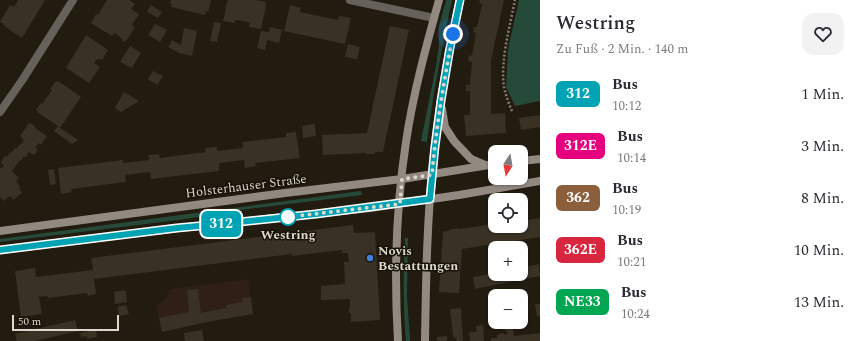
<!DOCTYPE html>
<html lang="de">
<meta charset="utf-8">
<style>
:root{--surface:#fff;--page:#f2f2f3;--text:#2b2b33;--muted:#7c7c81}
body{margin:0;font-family:Spectral,serif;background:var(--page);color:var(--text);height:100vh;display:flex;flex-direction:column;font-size:15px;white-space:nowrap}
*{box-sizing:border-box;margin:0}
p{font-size:13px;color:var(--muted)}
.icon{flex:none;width:22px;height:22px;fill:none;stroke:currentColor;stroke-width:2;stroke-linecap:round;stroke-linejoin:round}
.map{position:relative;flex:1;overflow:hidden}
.details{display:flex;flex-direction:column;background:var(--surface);width:320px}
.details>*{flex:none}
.badge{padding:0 8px;border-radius:6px;font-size:14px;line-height:26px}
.needle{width:26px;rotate:191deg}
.tools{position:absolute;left:488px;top:145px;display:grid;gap:8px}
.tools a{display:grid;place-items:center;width:40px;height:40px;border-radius:8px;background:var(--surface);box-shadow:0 1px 3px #0004;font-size:20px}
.scale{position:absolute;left:12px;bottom:10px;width:107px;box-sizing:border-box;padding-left:4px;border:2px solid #dcd8d0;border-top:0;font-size:11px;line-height:14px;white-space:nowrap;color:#dcd8d0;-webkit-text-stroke:3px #191207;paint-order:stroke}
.you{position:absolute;width:20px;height:20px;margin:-10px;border:3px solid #fff;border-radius:50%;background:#1a73e8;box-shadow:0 0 0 6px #1a73e833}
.map>.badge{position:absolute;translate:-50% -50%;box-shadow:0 0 0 2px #fff}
.round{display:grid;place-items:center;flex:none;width:42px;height:42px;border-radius:12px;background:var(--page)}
.summary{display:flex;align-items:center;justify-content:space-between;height:68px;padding:0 16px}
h1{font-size:19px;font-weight:600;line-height:30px}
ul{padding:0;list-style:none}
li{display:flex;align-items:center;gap:12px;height:52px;padding:0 16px}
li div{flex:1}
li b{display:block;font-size:15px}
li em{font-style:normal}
li .badge{min-width:44px;font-weight:700;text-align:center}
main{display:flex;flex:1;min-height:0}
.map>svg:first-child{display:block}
</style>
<main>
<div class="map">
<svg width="540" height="341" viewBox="0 0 540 341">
<rect width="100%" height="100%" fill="#221b0f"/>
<path fill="#2f1f16" d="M248,279l5,35 -46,8 -45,10 -6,-26 10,-8 3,-9z"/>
<path fill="#264a3a" d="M446,0h6c-10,47 -19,94 -25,142l-6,-1 15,-75 3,-21v-19z
M519,0h21v101l-25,5 -9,-19 2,-38z
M361,191l1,4 -130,16 -46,8 -186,23v-3z
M405,238h3l-1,58 3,45h-4c-3,-34 -3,-68 -1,-103z"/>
<path fill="#383124" d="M18,0h27l-23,38 -4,-3 -9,-5v-1l-6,-4 1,-1 -4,-2 10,-17 4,2z
M107,0h22l6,4 -4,5 8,5 -7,11 3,2 -8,13 -3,2 -5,-6 -5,-3 -2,3 -21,-13 5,-9 2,1z
M171,0h40l-3,12 -2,-1 -1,4 -34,-8 1,-3h-2z
M228,0h28l10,2 -1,9 -4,18 -12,-2 1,-4 -7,-2 -8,-1v3l-12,-2 3,-12 -1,-1z
M480,0h24l-13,60v54l14,-1 1,20 -40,3 -2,-21h6v-24h-4v-6h4l2,-23 -4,-1 1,-6 3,1 4,-23 -3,-1 1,-5h3l5,-23 -3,-1z
M151,5l11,7 -4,6 -11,-6z
M290,5l11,3 -1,4 38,8 1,-4 12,2 -6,26 -61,-13z
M214,22l7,1 -4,19 -7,-1z
M155,24l12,6 -7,12 -12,-7z
M390,26l19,4 -26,122h-8v2h-9v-1l-43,2 -1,-20 45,-2z
M270,27l12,3 -3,13 -12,-3 -2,10 -8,-2 4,-17 8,1z
M184,28l13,3 -5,25 -13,-3 -11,-6 4,-7 9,5z
M86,35l22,15 -6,10 -3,-2 -1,2 -1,-1 -3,4 6,4 -11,16 -23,-15z
M348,44l12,3 -3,12 -12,-2z
M130,46l11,7 -9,15 -12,-6z
M153,71l10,5 -6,9 -9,-6z
M56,81l1,1 1,-1 6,4 17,12 -21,31 18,12 -6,4 -18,-13 4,-5 -21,-14 1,-1 -2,-1 5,-7 1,1 10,-14 -2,-1z
M124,92l15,9 -18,11 -6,-4z
M540,115v12l-19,3 -2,-12z
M29,123v1l1,-1 5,3 -1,1 13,9 -6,9 -2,-2 -4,5 3,2 -4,5 -5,-3 -3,5 -2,-1 -3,5 -1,-1 -8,11 7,7 -3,3 4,6 -1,1 3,5 -9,7 -3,-4 -6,5 -4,-4v-28l4,-3 -3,-4 4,-6 2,1 3,-5 1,1 4,-5 1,1 4,-5h1l3,-4 -4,-4z
M315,124l1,12 -13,2 -1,-12z
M296,132l4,26 -45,5 1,3 -11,2 -1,-8 -25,3v8l-68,8 -1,-7 -25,3 1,7 -55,7 1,3 -11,2 -3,-26 65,-8v3l26,-3 -1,-5 11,-1 1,4 46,-6 -1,-4 12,-1v4l26,-3 -1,-6 44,-5v-4z
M54,169l2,15 -6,1 -2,-15z
M540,218v19l-78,12 -3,44 -20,-1 4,-60 8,-2v-1l8,-1v1l36,-5v2h26v-5z
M353,225l1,8 21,-1 5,88 -29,2v-9h-2v-6h1v-8l-29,1v-14l24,-2 -1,-22h5l-1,-9h-6v-3l-50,6v-2l-198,25 2,15 -8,2 -1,-3 -39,5 -1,-2 -8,1 3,17 -21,3 -6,-46 20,-3 1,9 57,-7 -2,-12z
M539,264l1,12 -65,13 -2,-12 22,-4v1h26v-6z
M198,289l3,24 25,-5v-3l17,-3 -1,-4 9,-1 2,17 -46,8 -45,10 -3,-14 30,-6 -2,-22z
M126,290l1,12 -12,2 -1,-12z
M535,304h5v12h-3z
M126,305l3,9 -10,2 -2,-9z
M461,308l2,33h-7l1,-1 -4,-4 -3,-27z
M75,320l3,11 -43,10h-18l-2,-7z
M504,322h8l2,14 26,-3v8h-49v-3h6v-3l2,-1 5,-1 1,2 3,-2 -3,-3z
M483,325l1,16h-14l-1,-9h8l-1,-6z
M96,330l1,7 -10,2 -1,-3 -5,1 -1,-4z
M202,330l2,11h-19l-1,-8z
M447,336v5h-10v-4z"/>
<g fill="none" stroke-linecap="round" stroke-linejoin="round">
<path stroke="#837e74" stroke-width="2.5" stroke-dasharray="2 2" stroke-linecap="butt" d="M512,111c-3,-7 -6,-15 -8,-24 -4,-26 6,-61 11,-87"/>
<path stroke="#67615c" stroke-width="8" d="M350,0l84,18
M0,112l23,-33 50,-79"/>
<path stroke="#928981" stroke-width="8" d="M442,109l3,18 9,14 17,18 14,6
M521,161l19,-2
M0,231l285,-38 117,-14 93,-15
M0,250l177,-22 43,-4 150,-16 89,-13 81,-14
M398,341c-4,-66 -2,-134 8,-199 7,-48 20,-95 33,-142
M425,341c1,-63 2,-126 9,-188 5,-51 15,-103 26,-153"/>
</g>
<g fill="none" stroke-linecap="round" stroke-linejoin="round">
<g stroke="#fff" stroke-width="9">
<path id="line" d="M0,250l177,-22 43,-4 96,-10 114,-15c5,-67 15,-133 30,-199"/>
</g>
<use href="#line" stroke="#00a3b4" stroke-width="6"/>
<path stroke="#dcd8d0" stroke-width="4" stroke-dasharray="0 7.2" d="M288,217l112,-13 2,-25 30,-4c4,-48 12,-94 21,-141"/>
</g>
<circle fill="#fff" stroke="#00a3b4" stroke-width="2" cx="288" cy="217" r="8"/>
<circle fill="#3f7fe0" stroke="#191207" stroke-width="1.5" cx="370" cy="258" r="4"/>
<g text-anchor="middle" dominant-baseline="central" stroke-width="3" stroke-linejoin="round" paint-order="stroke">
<g font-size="13" fill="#dcd8d0" stroke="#191207">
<text transform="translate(246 186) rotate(-7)">Holsterhauser Straße</text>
</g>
<g font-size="13" font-weight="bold" fill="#dcd8d0" stroke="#191207">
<text x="288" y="235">Westring</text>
</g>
<g font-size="13" font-weight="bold" fill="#dcd8d0" stroke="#191207" text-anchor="start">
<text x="378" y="251">Novis<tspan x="378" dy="15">Bestattungen</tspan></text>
</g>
</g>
</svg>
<div class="tools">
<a><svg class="needle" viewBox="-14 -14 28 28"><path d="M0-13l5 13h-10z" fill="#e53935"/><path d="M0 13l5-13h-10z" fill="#7c7c81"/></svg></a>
<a><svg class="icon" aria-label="locate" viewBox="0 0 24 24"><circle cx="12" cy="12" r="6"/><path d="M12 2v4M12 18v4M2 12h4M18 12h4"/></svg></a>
<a>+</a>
<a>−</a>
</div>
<div class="scale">50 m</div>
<div class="you" style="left:453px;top:34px"></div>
<b class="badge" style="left:221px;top:224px;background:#00a3b4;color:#fff">312</b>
</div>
<section class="details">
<div class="summary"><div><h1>Westring</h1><p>Zu Fuß · 2 Min. · 140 m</p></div><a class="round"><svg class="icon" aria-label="heart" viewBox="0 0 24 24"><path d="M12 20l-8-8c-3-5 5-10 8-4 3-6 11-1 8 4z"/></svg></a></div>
<ul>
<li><span class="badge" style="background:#00a3b4;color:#fff">312</span><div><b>Bus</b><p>10:12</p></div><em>1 Min.</em></li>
<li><span class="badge" style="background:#e6007e;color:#fff">312E</span><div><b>Bus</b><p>10:14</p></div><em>3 Min.</em></li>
<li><span class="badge" style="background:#8b5e3c;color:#fff">362</span><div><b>Bus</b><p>10:19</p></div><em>8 Min.</em></li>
<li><span class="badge" style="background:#d7263d;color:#fff">362E</span><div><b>Bus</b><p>10:21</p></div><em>10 Min.</em></li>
<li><span class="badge" style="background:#00a651;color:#fff">NE33</span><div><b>Bus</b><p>10:24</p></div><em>13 Min.</em></li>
</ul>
</section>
</main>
